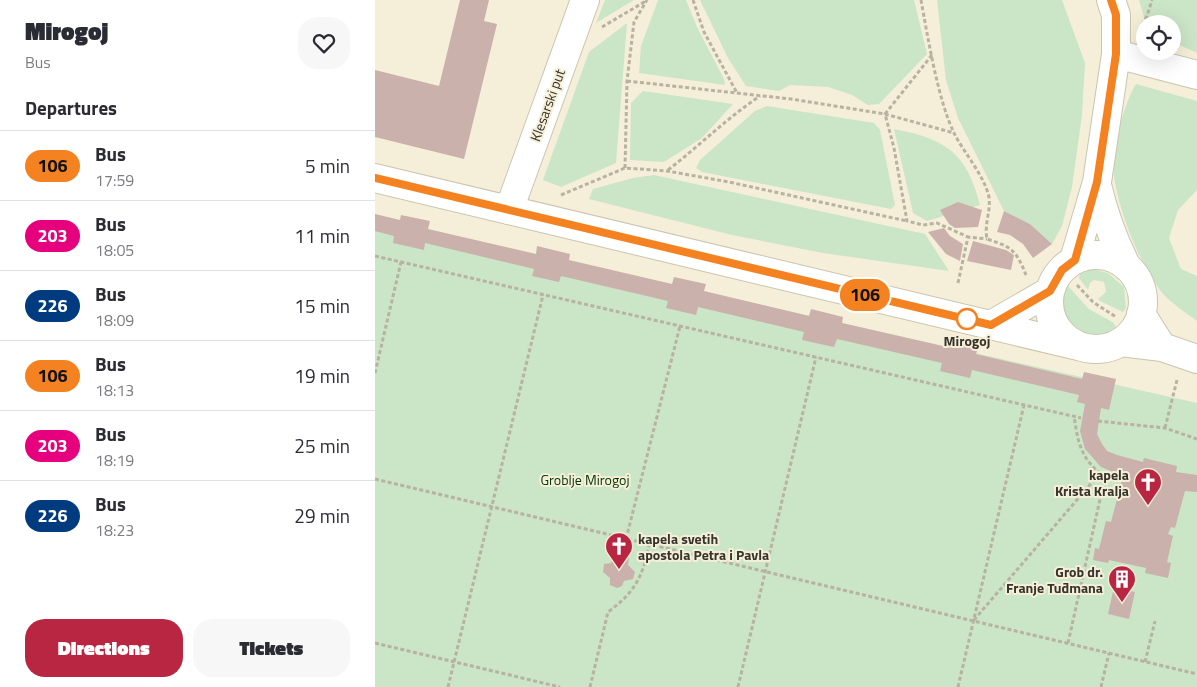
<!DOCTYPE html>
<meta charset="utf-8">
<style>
:root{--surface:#fff;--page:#f7f7f7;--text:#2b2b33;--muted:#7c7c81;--line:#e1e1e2;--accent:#b82641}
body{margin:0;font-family:"Titillium Web",sans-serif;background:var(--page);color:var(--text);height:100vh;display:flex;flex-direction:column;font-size:19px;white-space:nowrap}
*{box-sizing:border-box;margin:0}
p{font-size:16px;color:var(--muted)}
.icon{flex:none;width:28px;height:28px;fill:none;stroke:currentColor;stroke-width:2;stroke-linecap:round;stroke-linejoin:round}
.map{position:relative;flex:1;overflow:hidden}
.panel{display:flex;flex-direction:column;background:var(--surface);width:375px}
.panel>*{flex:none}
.badge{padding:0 10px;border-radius:16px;font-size:18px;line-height:32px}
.fabs{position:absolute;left:761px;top:15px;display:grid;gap:10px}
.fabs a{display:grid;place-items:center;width:45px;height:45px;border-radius:50%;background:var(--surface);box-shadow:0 5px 20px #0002;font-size:25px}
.map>.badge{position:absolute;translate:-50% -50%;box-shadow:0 0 0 2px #fff}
h2{padding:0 25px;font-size:19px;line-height:45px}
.round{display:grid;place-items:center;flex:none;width:52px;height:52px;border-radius:20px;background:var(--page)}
.summary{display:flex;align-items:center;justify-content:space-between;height:85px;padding:0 25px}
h1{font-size:24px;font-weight:800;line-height:38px}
.cta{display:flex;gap:10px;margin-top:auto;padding:10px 25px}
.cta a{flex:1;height:58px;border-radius:20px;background:var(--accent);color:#fff;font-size:20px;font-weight:800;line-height:58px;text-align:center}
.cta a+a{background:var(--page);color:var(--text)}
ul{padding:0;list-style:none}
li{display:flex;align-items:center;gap:15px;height:70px;padding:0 25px;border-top:1px solid var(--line)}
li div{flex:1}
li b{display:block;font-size:19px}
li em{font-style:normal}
li .badge{min-width:55px;font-weight:700;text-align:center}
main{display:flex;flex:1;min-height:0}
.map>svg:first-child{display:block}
</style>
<main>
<section class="panel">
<div class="summary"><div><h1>Mirogoj</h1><p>Bus</p></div><a class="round"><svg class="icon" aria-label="heart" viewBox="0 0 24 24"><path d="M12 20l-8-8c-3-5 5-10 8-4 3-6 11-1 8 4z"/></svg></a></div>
<h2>Departures</h2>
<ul>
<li><span class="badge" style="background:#f58220;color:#111">106</span><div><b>Bus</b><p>17:59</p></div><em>5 min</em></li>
<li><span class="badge" style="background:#e6007e;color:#fff">203</span><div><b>Bus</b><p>18:05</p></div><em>11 min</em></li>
<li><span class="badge" style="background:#003b80;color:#fff">226</span><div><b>Bus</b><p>18:09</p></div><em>15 min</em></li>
<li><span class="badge" style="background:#f58220;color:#111">106</span><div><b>Bus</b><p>18:13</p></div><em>19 min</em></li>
<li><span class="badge" style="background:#e6007e;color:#fff">203</span><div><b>Bus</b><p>18:19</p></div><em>25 min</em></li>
<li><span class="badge" style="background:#003b80;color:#fff">226</span><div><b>Bus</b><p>18:23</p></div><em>29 min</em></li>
</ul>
<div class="cta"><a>Directions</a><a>Tickets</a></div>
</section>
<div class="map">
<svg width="822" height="687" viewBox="0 0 822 687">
<rect width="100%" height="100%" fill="#f5efd9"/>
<path fill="#cbe5c7" d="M230,0h29l-38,23z
M283,0h28l11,27 27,52 1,6 -86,-12 2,-27z
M325,0h214l13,54 -48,50 -11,1 -16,-10 -24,-8 -38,-2 -11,6 -33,-5 -18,-28z
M562,0h125l23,63 -3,52 -10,72 -10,39 -10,18 -22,-20 -26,-13 -46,-93 -12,-38z
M764,0h58v53l-24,-11v-18h-27z
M252,23l-11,140 -55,24 -18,-7 46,-128z
M761,84l61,17v89l-19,20 -9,28 12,31 16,7v45c-10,-7 -21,-15 -30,-23 -26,-26 -55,-101 -54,-138 1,-20 13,-60 23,-76z
M268,91l90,13 -31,34 -38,24 -34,-2 1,-57z
M392,106l107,17 6,7 15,75 -4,4 -189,-37 -6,-4 4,-8 55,-49z
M519,129c52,10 73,24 86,76l-53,16 -14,-8z
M279,175l271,59 24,37 -126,-18 -91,-18 -143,-36 4,-10 40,-11z
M0,218l822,185v284h-822z
M716,269l17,4 16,14 2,21 -3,4 -23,-11 -2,-2 8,-7 -2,-10 -10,-2 -4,3 -2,7 -9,-12 1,-4z
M692,285l22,24 25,14 2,5c-31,23 -69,-10 -49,-43z"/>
<path fill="#cab1ac" d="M85,0h29l-5,21 13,3 -33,135 -89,-22v-67l64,16z
M583,202l24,8 -4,17 -23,1 -6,-4 -9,-14z
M629,211l26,13 22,20 -19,14 -10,-14 -13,-9 -13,-3z
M0,214l25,6 1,-5 29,6 -2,8 108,25 1,-8 33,8 -1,6 103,24 2,-7 32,7 -2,7 105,25 2,-7 32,8 -1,6 105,24 1,-6 30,7 -2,6 106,25 2,-7 32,7 -7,31 -8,-2 -4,26 5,10 5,7 10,4 26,7 1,-4 33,8 -1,6 21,3v17l-12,-1 -10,37 -4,-1 -3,7 5,2 -6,26 4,1 -3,15 -23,-5 1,-5 -37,-8 -1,3 -15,-3 2,-12 4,1 7,-28 5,1 12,-46 -22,-9 -16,-18 -5,-18 5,-27 -8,-2 2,-7 -107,-25 -2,8 -30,-7 2,-8 -105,-24 -3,8 -32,-7 2,-8 -106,-25 -2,8 -30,-7 2,-7 -107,-25 -2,6 -27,-6 2,-7 -109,-26 -1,7 -31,-7 1,-7 -19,-5z
M569,228l6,8 13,8 -3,17 -14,-7 -18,-22z
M598,241l33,9 8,5 -3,15 -44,-9z
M239,553l15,4 -1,8 7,7 -2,7 -9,2 -2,5 -5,2 -7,-3v-7l-7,-6 1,-8 7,-1z
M739,587l21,5 -6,27 -21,-5z"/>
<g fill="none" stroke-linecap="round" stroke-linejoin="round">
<g stroke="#cac5af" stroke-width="30">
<path id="street" d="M741,54l81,21
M134,210l76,-210
M766,314l21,33
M746,342l41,5 35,12"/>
</g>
<g stroke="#cac5af" stroke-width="30">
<path id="secondary" d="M0,178l707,169
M722,185c7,30 16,55 30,82
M674 302a47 47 0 1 1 94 0a47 47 0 1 1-94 0Z
M699,260l23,-78 19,-128v-39l-5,-15
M616,325l59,-34"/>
</g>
<path stroke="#b8b3a1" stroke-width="3" stroke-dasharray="4 2.5" stroke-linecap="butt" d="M318,0l11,32 33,61
M546,0c7,38 17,100 33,133 10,20 30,42 35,64 2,14 -5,27 -2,42 25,8 29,11 39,36
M767,25l5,-9 5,-16
M227,27l44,-26
M557,55l-47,59 9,34 13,73 16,4 14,-2 31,14
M252,81l164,18 94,15 69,19
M250,168l2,-87 7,-59 13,-22
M293,170c31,-24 59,-52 92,-74
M186,195l64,-27 42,3 62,11 178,39
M0,256l706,162
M583,283l10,-46 19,2
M702,285l16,17 23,15
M0,373l26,-111
M723,421l67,7 32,11
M790,428l12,-48
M0,479l822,195
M251,539l54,-213
M599,620l126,-147
M0,643l185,44
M693,643l37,-166c-24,-17 -27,-34 -31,-61
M770,662l10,-41
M73,687l95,-392
M215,687l18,-75c27,-20 35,-35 41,-68
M363,687l78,-330
M583,687l66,-282
M726,687l8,-34"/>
<use href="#street" stroke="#fff" stroke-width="28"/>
<use href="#secondary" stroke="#fff" stroke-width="28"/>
</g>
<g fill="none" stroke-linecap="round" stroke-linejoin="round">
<g stroke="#fff" stroke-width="11">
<path id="line" d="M0,178l616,147 59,-34 12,-21 13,-10 22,-78 19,-128v-39l-5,-15"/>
</g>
<use href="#line" stroke="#f58220" stroke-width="8"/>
</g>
<defs>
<g id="church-pin" transform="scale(1.4375)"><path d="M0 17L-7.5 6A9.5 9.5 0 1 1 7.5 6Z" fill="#b82641" stroke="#f5efd9"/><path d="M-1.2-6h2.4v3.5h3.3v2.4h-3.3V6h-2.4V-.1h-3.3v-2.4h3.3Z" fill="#fff"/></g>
<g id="building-pin" transform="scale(1.4375)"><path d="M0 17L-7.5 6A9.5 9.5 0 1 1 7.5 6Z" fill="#b82641" stroke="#f5efd9"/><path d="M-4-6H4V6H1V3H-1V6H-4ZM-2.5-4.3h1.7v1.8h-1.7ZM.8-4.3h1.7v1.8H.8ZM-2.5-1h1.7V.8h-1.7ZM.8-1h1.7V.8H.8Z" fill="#fff"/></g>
</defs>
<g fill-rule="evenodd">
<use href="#church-pin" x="773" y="482"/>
<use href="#church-pin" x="244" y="546"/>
<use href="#building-pin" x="747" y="579"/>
</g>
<circle fill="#fff" stroke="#f58220" stroke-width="2.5" cx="592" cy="319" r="10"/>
<g text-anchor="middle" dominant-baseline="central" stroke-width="4" stroke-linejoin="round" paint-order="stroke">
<g font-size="14" fill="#36342b" stroke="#f5efd9">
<text transform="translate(172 105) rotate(-70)">Klesarski put</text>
</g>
<g font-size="14" font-weight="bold" fill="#36342b" stroke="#f5efd9">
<text x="592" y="340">Mirogoj</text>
</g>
<g font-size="14" font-weight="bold" fill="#36342b" stroke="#f5efd9" text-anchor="end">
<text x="754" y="474">kapela<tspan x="754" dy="16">Krista Kralja</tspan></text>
<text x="263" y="538" text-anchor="start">kapela svetih<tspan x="263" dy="16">apostola Petra i Pavla</tspan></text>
<text x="728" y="571">Grob dr.<tspan x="728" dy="16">Franje Tuđmana</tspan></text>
</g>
<g font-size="14" fill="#043702" stroke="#f5efd9">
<text x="210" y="479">Groblje Mirogoj</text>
</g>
</g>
</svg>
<div class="fabs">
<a><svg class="icon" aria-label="locate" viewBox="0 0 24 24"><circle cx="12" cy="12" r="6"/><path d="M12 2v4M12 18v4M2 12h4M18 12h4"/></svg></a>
</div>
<b class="badge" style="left:490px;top:295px;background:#f58220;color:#111">106</b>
</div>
</main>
